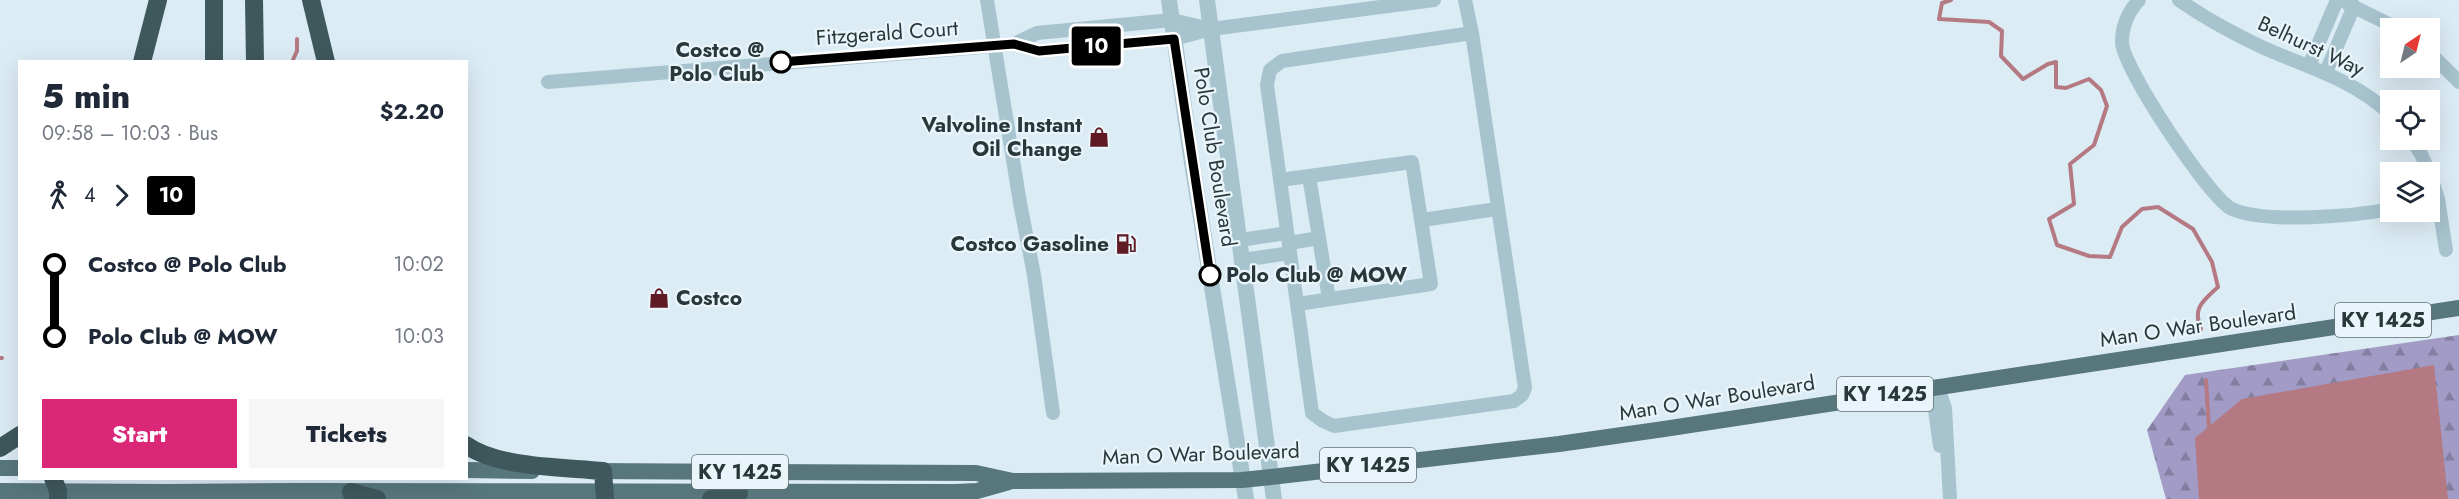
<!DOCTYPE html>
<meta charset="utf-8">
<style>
:root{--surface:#fff;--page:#f6f6f7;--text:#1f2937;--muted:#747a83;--accent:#db2777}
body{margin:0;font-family:Jost,sans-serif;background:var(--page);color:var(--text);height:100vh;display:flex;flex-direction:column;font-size:22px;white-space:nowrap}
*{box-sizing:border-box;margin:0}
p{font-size:20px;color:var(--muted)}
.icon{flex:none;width:33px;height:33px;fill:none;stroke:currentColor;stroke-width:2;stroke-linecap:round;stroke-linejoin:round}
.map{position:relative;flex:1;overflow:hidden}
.side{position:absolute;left:18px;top:60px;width:450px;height:420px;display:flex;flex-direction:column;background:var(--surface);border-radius:0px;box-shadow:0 6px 24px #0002}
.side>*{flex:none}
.badge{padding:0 12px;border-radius:4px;font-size:21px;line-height:39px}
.needle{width:39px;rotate:35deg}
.tools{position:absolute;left:2380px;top:18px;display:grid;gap:12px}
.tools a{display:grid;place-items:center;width:60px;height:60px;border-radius:0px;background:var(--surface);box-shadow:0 6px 24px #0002;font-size:30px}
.map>.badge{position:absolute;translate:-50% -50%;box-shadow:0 0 0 3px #fff}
.legs{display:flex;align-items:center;gap:9px;height:66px;padding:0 24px;font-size:20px}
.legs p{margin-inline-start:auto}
.head{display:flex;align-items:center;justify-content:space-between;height:102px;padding:0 24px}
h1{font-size:33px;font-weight:800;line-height:45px}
.cta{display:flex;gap:12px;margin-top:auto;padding:12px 24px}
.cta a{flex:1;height:69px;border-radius:0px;background:var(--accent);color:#fff;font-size:24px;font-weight:800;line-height:69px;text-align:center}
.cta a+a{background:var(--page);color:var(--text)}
ul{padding:0 24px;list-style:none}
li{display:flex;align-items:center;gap:21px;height:72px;font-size:22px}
li i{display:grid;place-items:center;width:9px;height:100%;margin:0 8px;background:currentColor}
li i::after{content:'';width:15px;height:15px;margin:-8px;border:4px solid;border-radius:50%;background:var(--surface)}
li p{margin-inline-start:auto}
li:first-child i{background:linear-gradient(#0000 50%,currentColor 0)}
li:last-child i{background:linear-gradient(currentColor 50%,#0000 0)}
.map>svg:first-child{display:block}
</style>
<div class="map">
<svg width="2459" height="499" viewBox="0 0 2459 499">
<defs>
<pattern id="forest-firs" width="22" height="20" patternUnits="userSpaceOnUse" patternTransform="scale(1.5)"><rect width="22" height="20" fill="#a19bc5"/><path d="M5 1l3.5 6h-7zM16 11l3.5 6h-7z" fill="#837fa1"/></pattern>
</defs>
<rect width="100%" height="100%" fill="#dcecf4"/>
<path fill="url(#forest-firs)" d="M2459,335v164h-293l-19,-69 38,-55z"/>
<path fill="#b47982" d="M2434,365l14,134h-249l-4,-61 47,-39z"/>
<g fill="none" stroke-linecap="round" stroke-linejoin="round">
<path stroke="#b47982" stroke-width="4" d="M1951,0l-9,3 -3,16 50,3 13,9 -1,25 22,23 25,-15 8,-2v25l10,1 23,-9 12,11 6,16 -13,39 -24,19 4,40 -25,15 8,26 32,11 21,1 12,-30 20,-18 16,-2 35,22 19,33 6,25c-15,14 -26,21 -17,42
M292,62l5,-11v-12
M0,358h2
M2206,380l3,50"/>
<path stroke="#a7c3ce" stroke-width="14" d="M987,0l33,203 14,72 19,138
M1465,0l7,33
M2139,0c-11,12 -17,26 -17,42 0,25 87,156 110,167 33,15 123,7 159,0
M2179,0c27,19 55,34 85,48 45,20 91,32 127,67
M2348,4l49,24
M1472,33l53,355 -3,7 -8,6 -180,25 -11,-5 -11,-8 -45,-328 3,-15 12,-9z
M1014,44l25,7 135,-12 37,-10 223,-29
M2430,53l29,29
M2309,66l28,-66
M2326,72l28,-66
M548,82l446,-36 20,-2 23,-11 135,-13 39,9
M2412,140l9,14 8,18
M2430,174l8,25 8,51
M1309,176l20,123
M1280,180l132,-18 19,122 -133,20
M1422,220l75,-11
M1240,240l47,-7
M1289,243l30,-5
M1243,260l47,-7
M1937,386l8,22 5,91
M1937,391l-2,19 5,36"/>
<path stroke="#a7c3ce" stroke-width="16" d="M1169,0l21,150 56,349
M1207,0l67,499"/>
<path stroke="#58777d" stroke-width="16" d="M0,468h20
M466,470l66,1
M590,471l386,2 37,8 229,-1 29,-3 288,-33 105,-15 795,-121
M0,491l167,1
M296,491l659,1 22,-1 32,-9"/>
<path stroke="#3e585b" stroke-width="18" d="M254,0l1,62
M311,0l15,62
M142,62l16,-62
M214,62v-62
M466,445c32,23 98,22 137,26l2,28
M0,448l20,-13
M53,478l5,13v8
M351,492l26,7
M711,499l28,-6"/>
<path stroke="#58777d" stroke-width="16" d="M167,492l129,-1"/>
</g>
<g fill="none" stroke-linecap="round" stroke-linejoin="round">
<g stroke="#fff" stroke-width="14">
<path id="line-1" d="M781,62l233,-18 25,7 135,-12 36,236"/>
</g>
<use href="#line-1" stroke="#000" stroke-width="9"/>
</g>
<defs>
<g id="shop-bare" transform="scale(1.62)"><path d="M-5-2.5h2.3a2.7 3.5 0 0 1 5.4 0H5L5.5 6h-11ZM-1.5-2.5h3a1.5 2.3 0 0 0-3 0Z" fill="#5f1a23" stroke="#e9f5fb" stroke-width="2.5" paint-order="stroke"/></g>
<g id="fuel-bare" transform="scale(1.62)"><path d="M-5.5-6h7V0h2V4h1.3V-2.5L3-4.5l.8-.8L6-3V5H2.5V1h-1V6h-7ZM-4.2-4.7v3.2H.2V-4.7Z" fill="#5f1a23" stroke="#e9f5fb" stroke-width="2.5" paint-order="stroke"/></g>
</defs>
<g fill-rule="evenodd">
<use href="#shop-bare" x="1099" y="137"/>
<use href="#fuel-bare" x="1126" y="244"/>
<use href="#shop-bare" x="659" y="298"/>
</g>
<g fill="#fff" stroke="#000" stroke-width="3">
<circle cx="781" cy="62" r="10"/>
<circle cx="1210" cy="275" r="10"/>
</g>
<g text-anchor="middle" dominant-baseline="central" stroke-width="4.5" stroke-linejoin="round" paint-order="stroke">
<g fill="#e9f5fb" stroke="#627073" stroke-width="1.5">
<rect x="2335" y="303" width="96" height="34" rx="4.5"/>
<rect x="1837" y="377" width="96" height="34" rx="4.5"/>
<rect x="1320" y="448" width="96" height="34" rx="4.5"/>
<rect x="692" y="455" width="96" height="34" rx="4.5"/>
</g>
<g font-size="20" font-weight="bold" fill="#283739">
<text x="2383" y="320">KY 1425</text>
<text x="1885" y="394">KY 1425</text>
<text x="1368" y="465">KY 1425</text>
<text x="740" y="472">KY 1425</text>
</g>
<g font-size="21" fill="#283739" stroke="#e9f5fb">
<text transform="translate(887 33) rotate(-4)">Fitzgerald Court</text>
<text transform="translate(2311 46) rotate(25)">Belhurst Way</text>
<text transform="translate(1215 157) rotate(81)">Polo Club Boulevard</text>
<text transform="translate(2198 326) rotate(-8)">Man O War Boulevard</text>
<text transform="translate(1717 398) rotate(-9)">Man O War Boulevard</text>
<text transform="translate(1201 454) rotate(-2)">Man O War Boulevard</text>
</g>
<g font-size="21" font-weight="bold" fill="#283739" stroke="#e9f5fb" text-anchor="end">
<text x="764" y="50">Costco @<tspan x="764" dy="24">Polo Club</tspan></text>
<text x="1226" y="275" text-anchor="start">Polo Club @ MOW</text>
</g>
<g font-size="21" font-weight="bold" fill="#283739" stroke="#e9f5fb" text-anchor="end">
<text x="1082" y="125">Valvoline Instant<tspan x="1082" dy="24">Oil Change</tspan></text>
<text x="1109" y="244">Costco Gasoline</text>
<text x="676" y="298" text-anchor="start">Costco</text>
</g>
</g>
</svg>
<div class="tools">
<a><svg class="needle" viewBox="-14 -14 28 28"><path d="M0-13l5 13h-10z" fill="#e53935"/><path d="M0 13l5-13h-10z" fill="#747a83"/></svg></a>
<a><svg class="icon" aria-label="locate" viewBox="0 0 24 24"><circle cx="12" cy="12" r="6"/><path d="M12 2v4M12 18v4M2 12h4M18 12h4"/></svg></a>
<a><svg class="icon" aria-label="layers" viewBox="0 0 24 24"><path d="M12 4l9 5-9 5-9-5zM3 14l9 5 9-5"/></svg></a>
</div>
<b class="badge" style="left:1096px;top:46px;background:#000;color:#fff">10</b>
<section class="side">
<div class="head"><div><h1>5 min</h1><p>09:58 – 10:03 · Bus</p></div><b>$2.20</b></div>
<div class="legs"><svg class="icon" aria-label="walk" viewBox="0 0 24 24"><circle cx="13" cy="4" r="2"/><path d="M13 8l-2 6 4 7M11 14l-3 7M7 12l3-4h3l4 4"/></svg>4<svg class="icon" aria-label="forward" viewBox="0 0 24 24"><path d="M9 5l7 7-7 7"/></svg><b class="badge" style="background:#000;color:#fff">10</b></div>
<ul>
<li><i style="color:#000"></i><b>Costco @ Polo Club</b><p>10:02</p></li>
<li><i style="color:#000"></i><b>Polo Club @ MOW</b><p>10:03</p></li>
</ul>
<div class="cta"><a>Start</a><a>Tickets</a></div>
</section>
</div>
